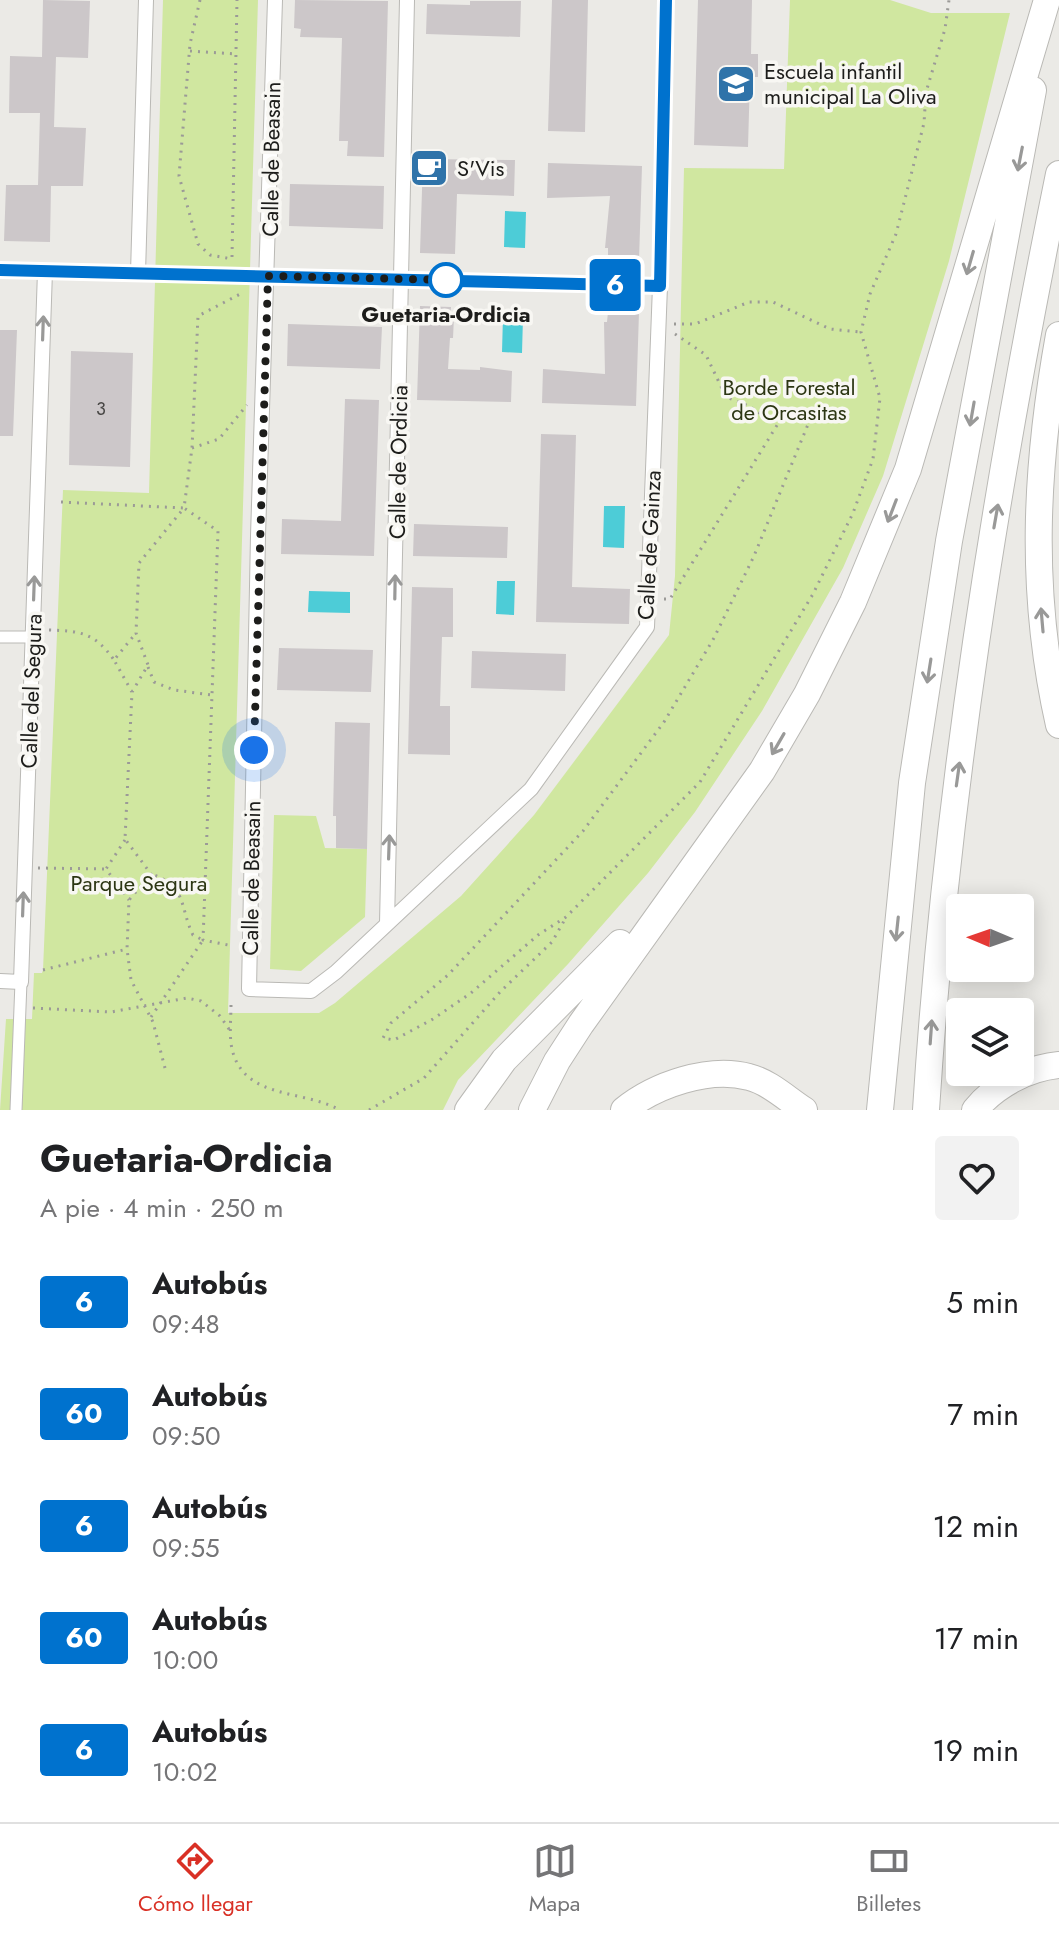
<!DOCTYPE html>
<html lang="es">
<meta charset="utf-8">
<style>
:root{--surface:#fff;--page:#f2f2f2;--text:#202124;--muted:#757577;--line:#e0e0e0;--accent:#d93025}
body{margin:0;font-family:Jost,sans-serif;background:var(--page);color:var(--text);height:100vh;display:flex;flex-direction:column;font-size:30px;white-space:nowrap}
*{box-sizing:border-box;margin:0}
p{font-size:26px;color:var(--muted)}
.icon{flex:none;width:44px;height:44px;fill:none;stroke:currentColor;stroke-width:2;stroke-linecap:round;stroke-linejoin:round}
.map{position:relative;height:1110px;overflow:hidden}
.panel{display:flex;flex-direction:column;background:var(--surface);flex:1}
.panel>*{flex:none}
.badge{padding:0 16px;border-radius:6px;font-size:28px;line-height:52px}
.needle{width:52px;rotate:272deg}
.tools{position:absolute;left:946px;top:894px;display:grid;gap:16px}
.tools a{display:grid;place-items:center;width:88px;height:88px;border-radius:8px;background:var(--surface);box-shadow:0 4px 20px #0003;font-size:40px}
.you{position:absolute;width:40px;height:40px;margin:-20px;border:6px solid #fff;border-radius:50%;background:#1a73e8;box-shadow:0 0 0 12px #1a73e833}
.map>.badge{position:absolute;translate:-50% -50%;box-shadow:0 0 0 4px #fff}
.round{display:grid;place-items:center;flex:none;width:84px;height:84px;border-radius:8px;background:var(--page)}
.summary{display:flex;align-items:center;justify-content:space-between;height:136px;padding:0 40px}
h1{font-size:38px;font-weight:700;line-height:60px}
ul{padding:0;list-style:none}
li{display:flex;align-items:center;gap:24px;height:112px;padding:0 40px}
li div{flex:1}
li b{display:block;font-size:30px}
li em{font-style:normal}
li .badge{min-width:88px;font-weight:700;text-align:center}
.dock{display:flex;justify-content:space-around;align-items:center;height:112px;border-top:2px solid var(--line);background:var(--surface);font-size:22px;color:var(--muted)}
.dock a{display:grid;justify-items:center;gap:4px}
.dock .active{color:var(--accent)}
.map>svg:first-child{display:block}
</style>
<div class="map">
<svg width="1059" height="1110" viewBox="0 0 1059 1110">
<rect width="100%" height="100%" fill="#ebeae6"/>
<path fill="#d0e7a0" d="M163,0h95l-30,1013h91l16,-10 126,-107 73,-81 135,-180 6,-59 9,-408 100,1 6,-169h100l41,13h79l-61,248 -66,215 -40,92 -81,143 -67,101 -47,61 -80,91 -110,116 -15,30h-443l6,-91h26l2,-46h8l1,-3 20,-480 86,3z
M274,815l42,1 9,32 42,1 -2,68 -64,54 -31,-2z"/>
<path fill="#4dccd7" d="M505,211l21,1 -1,36 -21,-1z
M503,316l20,1 -1,36 -20,-1z
M604,506h21l-1,42 -21,-1z
M497,581h18l-1,34 -18,-1z
M309,591l41,1v21l-42,-1z"/>
<path fill="#ccc7c9" d="M43,0l47,1 -2,57 -32,-1 -2,70 32,1 -3,58h-32l-1,56 -46,-1 2,-56h36h-4l2,-72h-31l1,-57 32,1z
M295,0l93,1 -4,156 -37,-1 1,-15h-9l3,-103 -42,-1 1,-8 -7,-1z
M552,0h36l-3,132 -37,-1z
M698,0h54l-1,54h7v23h-8l-2,70 -54,-2z
M470,1h51l-1,36 -94,-3 1,-30 43,1z
M423,159l92,1 -1,36 -57,-2 -2,60 -35,-1z
M548,163l94,3 -3,94 -31,-1v-11h-3l5,-52 -63,2z
M290,184l94,2 -1,43 -94,-3z
M420,306l31,1 -1,10h4l-1,21h-3l-2,31 32,1v-3l32,4 -1,31 -94,-2z
M608,312h31l-3,94 -94,-3 1,-34 62,5 -1,-52h3z
M288,324l94,3 -2,42 -93,-3z
M0,330h17l-4,106h-13z
M71,351l62,2 -3,114 -61,-2z
M345,399l34,1 -5,156 -93,-2 1,-35 59,2z
M541,434l35,1 -4,152 58,2 -1,35 -93,-2z
M414,524l94,3 -1,31 -94,-2z
M412,587l41,1v49h-11l-2,69h10v49l-42,-1z
M279,648l94,2 -2,42 -94,-2z
M472,651l94,3 -1,37 -94,-3z
M335,722l35,1 -3,126 -31,-1v-32h-3z"/>
<g fill="none" stroke-linecap="round" stroke-linejoin="round">
<g stroke="#bab9b5" stroke-width="13">
<path id="pedestrian" d="M0,637h32
M16,1110l5,-128"/>
</g>
<g stroke="#bab9b5" stroke-width="16">
<path id="minor" d="M275,0l-17,536 -9,453 62,2 25,-19 195,-183 116,-162 13,-341 6,-286
M0,270l660,16
M138,273l8,-273
M387,924l20,-924
M0,981l21,1 24,-711"/>
</g>
<g stroke="#bab9b5" stroke-width="28">
<path id="motorway" d="M1059,335c-24,133 -30,257 0,390
M468,1110l36,-50 116,-117
M532,1110l25,-49 24,-37 181,-253 45,-77 46,-92 55,-133 139,-469
M624,1110c31,-25 85,-44 125,-33 20,5 38,22 55,33
M880,1110l32,-327 37,-242 84,-451
M926,1110c20,-314 70,-627 133,-936
M975,1110c20,-25 53,-42 84,-45"/>
</g>
<path stroke="#9b9a97" stroke-width="3" stroke-dasharray="2 6" stroke-linecap="butt" d="M200,0l-10,44 -11,132 19,68 12,11 22,4
M190,51l47,3
M232,257l5,-257
M674,324h21l54,-22h24l57,27 30,3
M675,334l31,21 20,42 23,9 24,16
M192,448l27,-9 28,-34
M61,502l123,6 8,-60 6,-132 46,-24
M664,599h6l117,-190 18,1 4,12 -55,134 -40,82 -50,84 -81,109 -135,144 -57,48 -8,15 11,2 39,-21 38,-26 67,-58 28,-18 134,-135 113,-188 40,-81 20,-54 7,-61 -19,-66 9,-38 26,-60 13,-51 15,-60 2,-31 19,-63 4,-29
M49,630c32,1 46,3 65,30
M148,667l6,15 20,8 38,5
M132,692l-18,-32 22,-27
M125,840l-19,29 23,31
M38,868l68,1
M43,970l84,-21
M231,1005c0,14 -2,31 1,44 12,51 70,40 108,61
M33,1008l78,4 76,-14 14,3 19,15 11,16
M151,1017l52,-77 -10,-5c-14,-29 -5,-47 -41,-61
M165,1068l-12,-46 -22,-42 -4,-31 2,-49 22,-26 -26,-35 7,-147 16,-27 -12,-32 3,-70 45,-55 34,23 -15,409 30,6
M369,1110l55,-32 77,-87 51,-49 12,-21"/>
<use href="#pedestrian" stroke="#fff" stroke-width="11"/>
<use href="#minor" stroke="#fff" stroke-width="14"/>
<use href="#motorway" stroke="#fff" stroke-width="26"/>
</g>
<defs><path id="oneway-shaft" d="M-6 0H5M1.5-3L5.5 0L1.5 3" fill="none" stroke-width="1.6" stroke-linecap="round" stroke-linejoin="round" transform="scale(2)"/></defs>
<g stroke="#999998">
<use href="#oneway-shaft" transform="translate(1020 159) rotate(101)"/>
<use href="#oneway-shaft" transform="translate(970 263) rotate(106)"/>
<use href="#oneway-shaft" transform="translate(43 328) rotate(-88)"/>
<use href="#oneway-shaft" transform="translate(972 414) rotate(100)"/>
<use href="#oneway-shaft" transform="translate(892 511) rotate(111)"/>
<use href="#oneway-shaft" transform="translate(996 516) rotate(-80)"/>
<use href="#oneway-shaft" transform="translate(395 587) rotate(-89)"/>
<use href="#oneway-shaft" transform="translate(34 588) rotate(-88)"/>
<use href="#oneway-shaft" transform="translate(1042 620) rotate(-95)"/>
<use href="#oneway-shaft" transform="translate(929 671) rotate(99)"/>
<use href="#oneway-shaft" transform="translate(778 744) rotate(120)"/>
<use href="#oneway-shaft" transform="translate(958 774) rotate(-82)"/>
<use href="#oneway-shaft" transform="translate(389 847) rotate(-88)"/>
<use href="#oneway-shaft" transform="translate(23 904) rotate(-88)"/>
<use href="#oneway-shaft" transform="translate(897 929) rotate(96)"/>
<use href="#oneway-shaft" transform="translate(931 1032) rotate(-86)"/>
</g>
<g fill="none" stroke-linecap="round" stroke-linejoin="round">
<g stroke="#fff" stroke-width="18">
<path id="line" d="M0,270l660,16 6,-286"/>
</g>
<use href="#line" stroke="#0072ce" stroke-width="12"/>
<path stroke="#1d1d1b" stroke-width="8" stroke-dasharray="0 14.4" d="M254,750l14,-474 178,4"/>
</g>
<defs>
<g id="school-square" transform="scale(2)"><rect x="-9" y="-9" width="18" height="18" rx="4" fill="#2f73a9" stroke="#f8f7f3"/><path d="M0-5L7-2L0 1L-7-2ZM-4 1L0 2.5L4 1V4Q0 6-4 4Z" fill="#fff"/></g>
<g id="cafe-square" transform="scale(2)"><rect x="-9" y="-9" width="18" height="18" rx="4" fill="#2f73a9" stroke="#f8f7f3"/><path d="M-5.5-4.5H6V0H3Q3 3.5 0 3.5H-2.5Q-5.5 3.5-5.5 0ZM3-3.2v2h1.7v-2ZM-6 4.5H4V6H-6Z" fill="#fff"/></g>
</defs>
<g fill-rule="evenodd">
<use href="#school-square" x="736" y="84"/>
<use href="#cafe-square" x="429" y="168"/>
</g>
<circle fill="#fff" stroke="#0072ce" stroke-width="4" cx="446" cy="280" r="16"/>
<g text-anchor="middle" dominant-baseline="central" stroke-width="7" stroke-linejoin="round" paint-order="stroke">
<g font-size="18" fill="#494846">
<text x="101" y="409">3</text>
</g>
<g font-size="22" fill="#1d1d1b" stroke="#f8f7f3" text-anchor="start">
<text x="764" y="71">Escuela infantil<tspan x="764" dy="25">municipal La Oliva</tspan></text>
<text x="457" y="168">S'Vis</text>
</g>
<g font-size="22" fill="#1d1d1b" stroke="#f8f7f3">
<text transform="translate(271 159) rotate(-89)">Calle de Beasain</text>
<text transform="translate(398 462) rotate(-89)">Calle de Ordicia</text>
<text transform="translate(649 545) rotate(-87)">Calle de Gainza</text>
<text transform="translate(31 691) rotate(-88)">Calle del Segura</text>
<text transform="translate(251 878) rotate(-89)">Calle de Beasain</text>
</g>
<g font-size="22" font-weight="bold" fill="#1d1d1b" stroke="#f8f7f3">
<text x="446" y="314">Guetaria-Ordicia</text>
</g>
<g font-size="22" fill="#2c3613" stroke="#f8f7f3">
<text x="789" y="387">Borde Forestal<tspan x="789" dy="25">de Orcasitas</tspan></text>
<text x="139" y="883">Parque Segura</text>
</g>
</g>
</svg>
<div class="tools">
<a><svg class="needle" viewBox="-14 -14 28 28"><path d="M0-13l5 13h-10z" fill="#e53935"/><path d="M0 13l5-13h-10z" fill="#757577"/></svg></a>
<a><svg class="icon" aria-label="layers" viewBox="0 0 24 24"><path d="M12 4l9 5-9 5-9-5zM3 14l9 5 9-5"/></svg></a>
</div>
<div class="you" style="left:254px;top:750px"></div>
<b class="badge" style="left:615px;top:285px;background:#0072ce;color:#fff">6</b>
</div>
<section class="panel">
<div class="summary"><div><h1>Guetaria-Ordicia</h1><p>A pie · 4 min · 250 m</p></div><a class="round"><svg class="icon" aria-label="heart" viewBox="0 0 24 24"><path d="M12 20l-8-8c-3-5 5-10 8-4 3-6 11-1 8 4z"/></svg></a></div>
<ul>
<li><span class="badge" style="background:#0072ce;color:#fff">6</span><div><b>Autobús</b><p>09:48</p></div><em>5 min</em></li>
<li><span class="badge" style="background:#0072ce;color:#fff">60</span><div><b>Autobús</b><p>09:50</p></div><em>7 min</em></li>
<li><span class="badge" style="background:#0072ce;color:#fff">6</span><div><b>Autobús</b><p>09:55</p></div><em>12 min</em></li>
<li><span class="badge" style="background:#0072ce;color:#fff">60</span><div><b>Autobús</b><p>10:00</p></div><em>17 min</em></li>
<li><span class="badge" style="background:#0072ce;color:#fff">6</span><div><b>Autobús</b><p>10:02</p></div><em>19 min</em></li>
</ul>
</section>
<nav class="dock">
<a class="active"><svg class="icon" aria-label="directions" viewBox="0 0 24 24"><path d="M12 3l9 9-9 9-9-9zM9 14v-3h6M13 9l2 2-2 2"/></svg>Cómo llegar</a>
<a><svg class="icon" aria-label="map" viewBox="0 0 24 24"><path d="M3 6l6-2 6 2 6-2v14l-6 2-6-2-6 2zM9 4v14M15 6v14"/></svg>Mapa</a>
<a><svg class="icon" aria-label="tickets" viewBox="0 0 24 24"><path d="M3 7h18v10H3zM15 7v10"/></svg>Billetes</a>
</nav>
